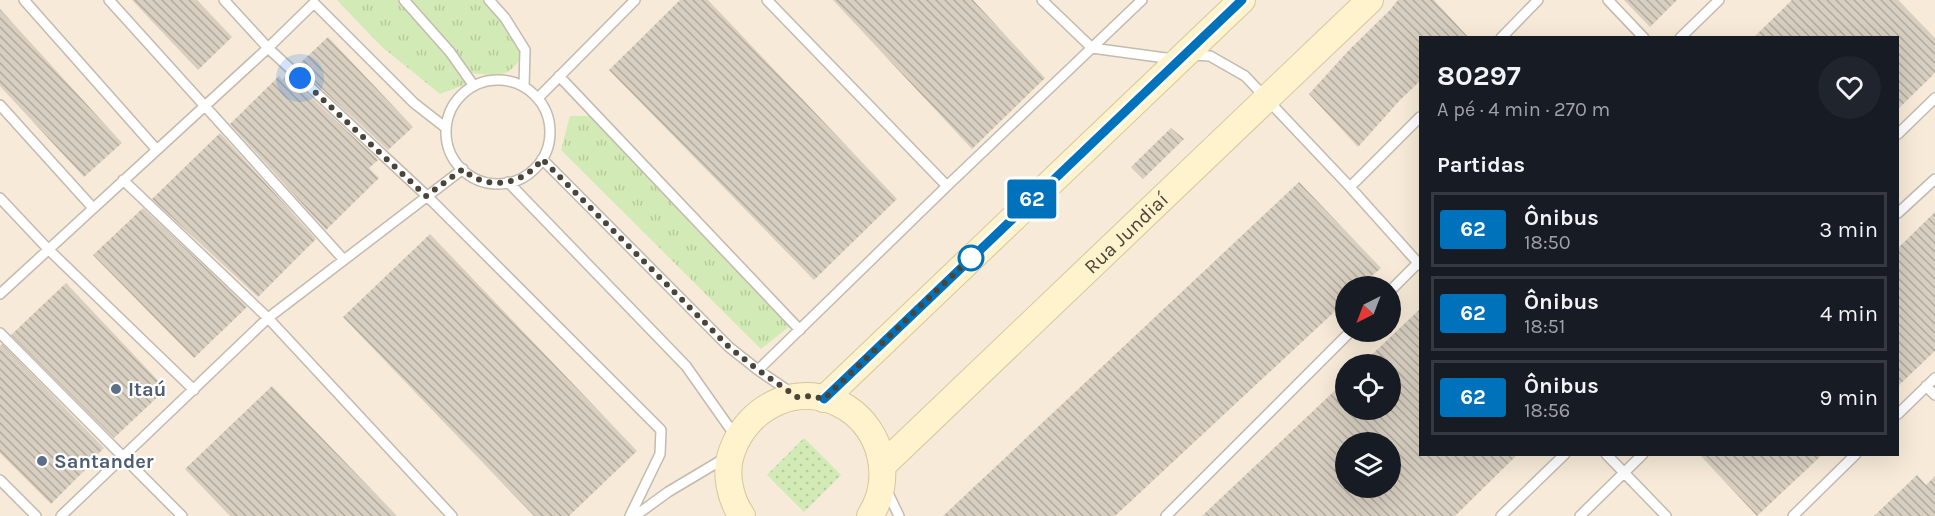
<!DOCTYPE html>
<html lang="pt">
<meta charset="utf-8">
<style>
:root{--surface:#171b24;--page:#20242c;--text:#f1f3f6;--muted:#9ea1a6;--line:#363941}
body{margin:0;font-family:Karla,sans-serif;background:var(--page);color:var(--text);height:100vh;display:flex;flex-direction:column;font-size:22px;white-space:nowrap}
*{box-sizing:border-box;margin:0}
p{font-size:20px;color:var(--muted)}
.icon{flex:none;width:33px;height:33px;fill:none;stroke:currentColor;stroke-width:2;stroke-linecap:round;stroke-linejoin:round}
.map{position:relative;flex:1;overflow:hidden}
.sheet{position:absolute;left:1419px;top:36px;width:480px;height:420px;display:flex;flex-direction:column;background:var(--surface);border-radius:0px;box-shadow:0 6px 24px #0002}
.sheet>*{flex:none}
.badge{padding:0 12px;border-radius:4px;font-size:21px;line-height:39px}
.needle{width:39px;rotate:222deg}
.fabs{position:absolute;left:1335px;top:276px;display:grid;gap:12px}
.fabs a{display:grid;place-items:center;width:66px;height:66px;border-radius:50%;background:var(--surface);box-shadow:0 6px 24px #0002;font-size:30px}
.you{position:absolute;width:30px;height:30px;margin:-15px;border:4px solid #fff;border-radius:50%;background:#1a73e8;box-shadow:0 0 0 9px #1a73e833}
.map>.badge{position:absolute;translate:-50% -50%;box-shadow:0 0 0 3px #fff}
h2{padding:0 18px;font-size:22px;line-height:54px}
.round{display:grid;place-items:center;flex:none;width:63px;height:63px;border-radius:32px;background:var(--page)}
.headline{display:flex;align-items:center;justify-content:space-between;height:102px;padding:0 18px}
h1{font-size:28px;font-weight:700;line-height:45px}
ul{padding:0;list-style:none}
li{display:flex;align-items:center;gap:18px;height:75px;margin:0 12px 9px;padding:0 6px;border:3px solid var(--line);border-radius:0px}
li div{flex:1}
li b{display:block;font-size:22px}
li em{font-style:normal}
li .badge{min-width:66px;font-weight:700;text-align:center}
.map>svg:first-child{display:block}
</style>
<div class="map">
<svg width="1935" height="516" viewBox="0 0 1935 516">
<defs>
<pattern id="grass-tufts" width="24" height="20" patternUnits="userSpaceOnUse" patternTransform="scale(1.5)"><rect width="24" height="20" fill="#d2eab5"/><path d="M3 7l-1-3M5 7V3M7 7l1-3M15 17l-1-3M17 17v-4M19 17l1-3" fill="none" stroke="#b6ca9c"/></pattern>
<pattern id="park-dots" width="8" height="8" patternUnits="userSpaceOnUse" patternTransform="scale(1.5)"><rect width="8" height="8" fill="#d2eab5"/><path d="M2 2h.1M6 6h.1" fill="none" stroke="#b6ca9c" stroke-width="1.8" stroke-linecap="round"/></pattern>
<pattern id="building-back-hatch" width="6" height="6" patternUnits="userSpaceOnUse" patternTransform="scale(1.5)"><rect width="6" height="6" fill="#d8cfc1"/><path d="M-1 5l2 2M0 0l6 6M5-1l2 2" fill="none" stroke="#b1aa9e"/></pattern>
</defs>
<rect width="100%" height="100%" fill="#f6f3ec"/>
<path fill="#f7ead8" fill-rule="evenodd" d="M0,0h1935v516h-1935zM1420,38h478v416h-478zM1346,286h44v46h-44zM1346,364h44v46h-44zM1346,442h44v46h-44z"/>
<path fill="url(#grass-tufts)" d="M337,0h64l71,82 -32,12 -59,-48z
M409,0h80l36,50c-14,29 -26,26 -54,23z
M570,116h27l194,209 -30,24 -200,-199z"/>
<path fill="url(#park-dots)" d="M804,438l37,37 -37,37 -37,-37z"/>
<path fill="url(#building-back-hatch)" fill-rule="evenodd" d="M132,0h65l35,37 -34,33z
M680,0h28l189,199 -83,81 -205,-210z
M833,0h140l72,78 -73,71z
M1398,0h36l35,38h-49v43l-20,19 -42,47 -49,-53 41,-45 40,-39z
M1624,0h53l-27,27z
M1792,0h106l37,38v35l-37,36v-71h-145z
M0,9l122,134 -38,34 -84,-91z
M328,37l85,90 -25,23 -91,-84z
M287,75l91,85 -9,8 10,10 -53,52 -96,-106 49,-48 3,4z
M1171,128l13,11 -41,40 -12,-12z
M220,133l96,106 -58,58 -106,-98z
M1299,182l82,86 -21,18h-14v15l-231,215h-172z
M143,208l104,99 -53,51 -101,-103z
M1935,212v139l-37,35v-138z
M430,234l207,217 -68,65h-35l-191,-199z
M66,283l100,106 -52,49 -103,-103z
M1420,309v145h98l-63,62h-253l144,-136v30h44v-46h-28zM1346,442h44v46h-44z
M2,344l102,104 -7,7 1,2 -47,47 -51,-51v-107z
M272,386l125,130h-167l-45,-47z
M1699,454h124l-66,62z
M1917,475l9,10 9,-9v40h-61z"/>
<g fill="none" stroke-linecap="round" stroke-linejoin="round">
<g stroke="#c2bbae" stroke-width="12">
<path id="lane" d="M24,0l133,150
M109,0l235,260
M224,0l44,48 159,148 234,234 -1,24 -30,62
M404,0l46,52 24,34
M489,0l16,18 20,32 -1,37
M767,0l180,186
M1042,0l50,48 81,11
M1608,0l36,38
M1501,38l37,-38
M1680,38l39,-38
M1192,55l18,1 35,20 105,111 70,78
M559,76l241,254
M446 132a52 52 0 1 1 104 0a52 52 0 1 1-104 0Z
M538,98l97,-98
M0,105l93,103
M1898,134l37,-36
M542,159l187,188 29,23 35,24
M123,180l145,138 184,198
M508,182l178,184 50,71
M1350,187l70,-70
M0,198l48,51 146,141
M1898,213l37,-34
M1390,291l30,-30
M0,294l268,-246 46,-45 100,100 32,25
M0,333l182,183
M758,370l189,-184 195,-186
M1926,386l9,9
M1898,414l37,-36
M1606,454l60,62
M0,480l36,36
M887,491l12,25
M61,516l207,-198 195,-149
M635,516l33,-24 57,-34
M1166,516l184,-184
M1501,516l64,-62
M1580,516l63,-62
M1793,516l63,-62"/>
</g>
<g stroke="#d6c79b" stroke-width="28">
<g id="secondary">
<path d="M824,399l418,-399"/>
<path id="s1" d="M883,465l487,-465"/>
<path d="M742,516c-12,-17 -18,-44 -10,-65 17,-47 70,-71 115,-43 36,24 46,72 23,108"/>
</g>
</g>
<use href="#lane" stroke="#fff" stroke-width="9"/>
<use href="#secondary" stroke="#fff3cd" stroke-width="26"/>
</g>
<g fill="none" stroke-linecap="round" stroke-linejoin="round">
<g stroke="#fff" stroke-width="14">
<path id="line" d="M824,399l418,-399"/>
</g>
<use href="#line" stroke="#0072bc" stroke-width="9"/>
<path stroke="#4b4439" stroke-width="6" stroke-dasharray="0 10.8" d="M300,78l126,118 37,-27c23,23 61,16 79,-10l187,188 29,23 39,27 14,-1 13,3 152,-146 -5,5"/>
</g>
<circle fill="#fff" stroke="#0072bc" stroke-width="3" cx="971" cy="258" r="12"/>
<g fill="#5c6f8a" stroke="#fff" stroke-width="2">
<circle cx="116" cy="389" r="6"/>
<circle cx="42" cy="461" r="6"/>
</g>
<g text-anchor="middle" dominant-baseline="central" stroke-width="4.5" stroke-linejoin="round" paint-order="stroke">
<g font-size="20" fill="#4b4439" stroke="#fff">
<text stroke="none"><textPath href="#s1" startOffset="336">Rua Jundiaí</textPath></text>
</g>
<g font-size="20" font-weight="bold" fill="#4e5e75" stroke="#fff" text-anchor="start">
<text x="128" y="389">Itaú</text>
<text x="54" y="461">Santander</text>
</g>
</g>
</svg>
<div class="fabs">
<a><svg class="needle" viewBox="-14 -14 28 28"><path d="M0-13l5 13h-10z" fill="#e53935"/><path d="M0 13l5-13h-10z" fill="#9ea1a6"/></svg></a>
<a><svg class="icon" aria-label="locate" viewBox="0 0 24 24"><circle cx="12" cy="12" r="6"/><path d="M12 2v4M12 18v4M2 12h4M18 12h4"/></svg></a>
<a><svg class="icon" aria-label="layers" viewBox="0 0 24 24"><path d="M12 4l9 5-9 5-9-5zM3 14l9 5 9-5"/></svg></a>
</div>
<div class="you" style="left:300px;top:78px"></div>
<b class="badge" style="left:1032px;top:199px;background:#0072bc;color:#fff">62</b>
<section class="sheet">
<div class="headline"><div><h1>80297</h1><p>A pé · 4 min · 270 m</p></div><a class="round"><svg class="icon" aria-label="heart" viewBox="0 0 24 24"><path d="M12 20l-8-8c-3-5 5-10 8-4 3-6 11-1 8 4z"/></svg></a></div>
<h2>Partidas</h2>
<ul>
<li><span class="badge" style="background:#0072bc;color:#fff">62</span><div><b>Ônibus</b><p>18:50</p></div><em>3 min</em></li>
<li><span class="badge" style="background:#0072bc;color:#fff">62</span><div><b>Ônibus</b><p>18:51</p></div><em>4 min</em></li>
<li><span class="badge" style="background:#0072bc;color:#fff">62</span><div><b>Ônibus</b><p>18:56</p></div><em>9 min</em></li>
</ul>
</section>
</div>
